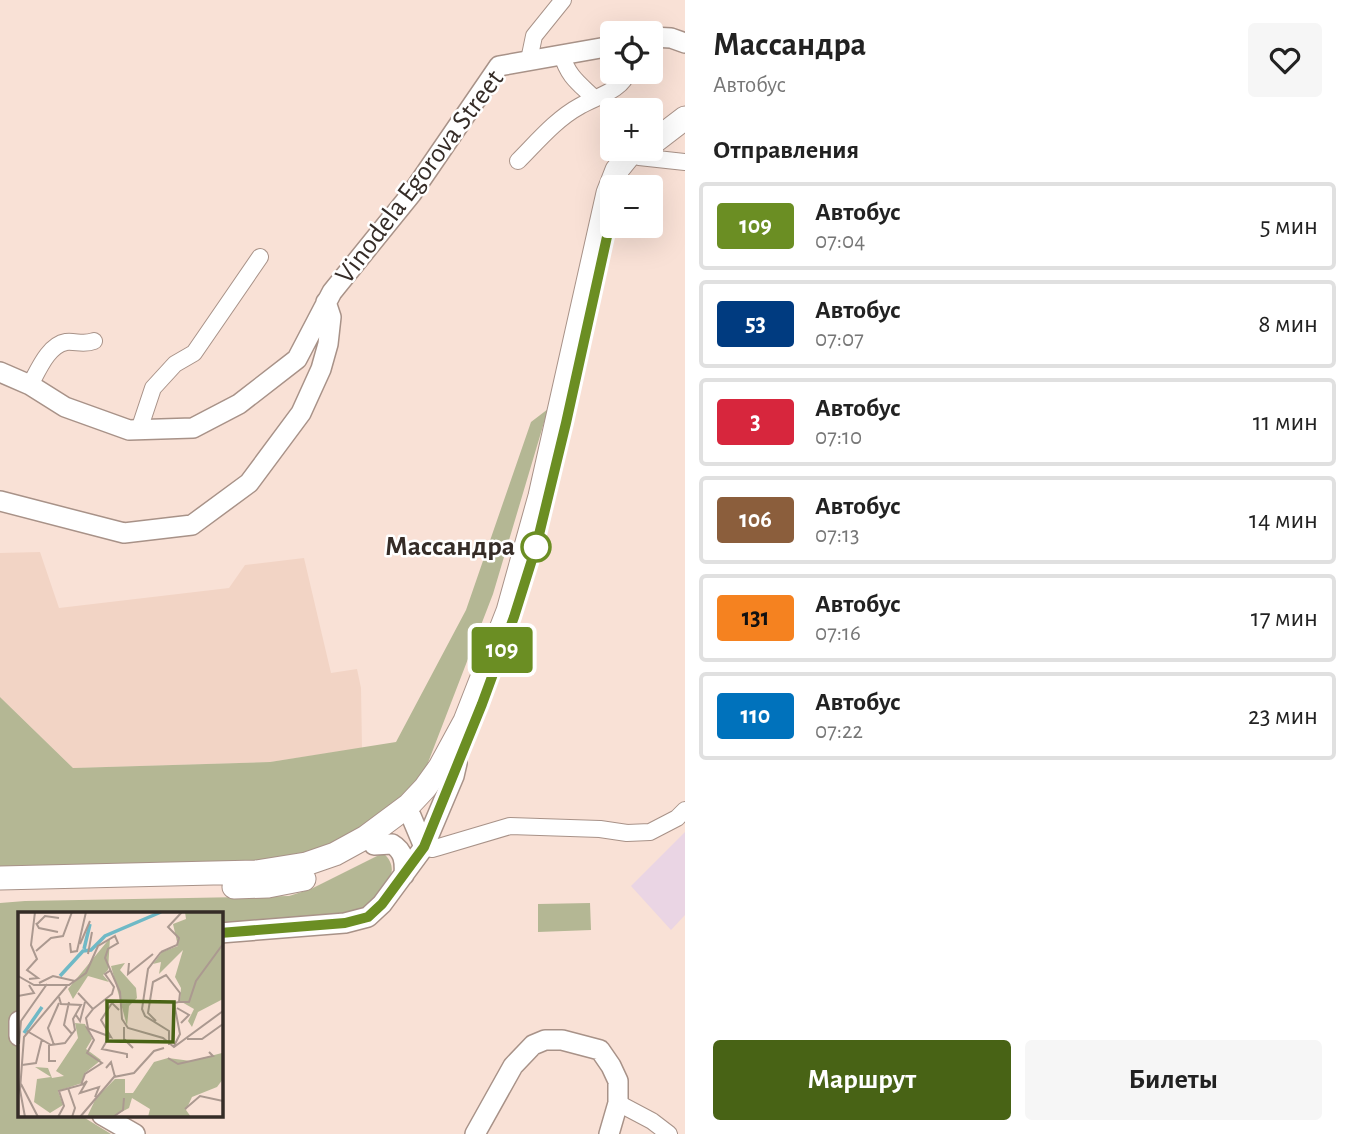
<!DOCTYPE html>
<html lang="ru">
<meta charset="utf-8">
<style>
:root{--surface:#fff;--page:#f6f6f6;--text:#222;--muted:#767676;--line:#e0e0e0;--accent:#486315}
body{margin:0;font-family:"Alegreya Sans",sans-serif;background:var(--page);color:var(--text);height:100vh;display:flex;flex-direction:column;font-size:26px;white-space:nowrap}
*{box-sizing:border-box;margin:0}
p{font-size:23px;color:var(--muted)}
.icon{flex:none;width:38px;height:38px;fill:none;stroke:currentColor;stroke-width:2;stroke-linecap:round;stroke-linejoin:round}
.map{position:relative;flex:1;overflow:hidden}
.drawer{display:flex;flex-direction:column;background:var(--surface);width:665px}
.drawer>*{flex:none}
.badge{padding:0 14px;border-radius:5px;font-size:24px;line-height:46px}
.buttons{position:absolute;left:600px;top:21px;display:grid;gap:14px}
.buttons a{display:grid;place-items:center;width:63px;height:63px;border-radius:7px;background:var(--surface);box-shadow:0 7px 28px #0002;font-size:35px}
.map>.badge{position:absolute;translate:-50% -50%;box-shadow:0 0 0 4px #fff}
h2{padding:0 28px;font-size:26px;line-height:63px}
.round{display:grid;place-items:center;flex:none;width:74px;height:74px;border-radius:7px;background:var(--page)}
.overview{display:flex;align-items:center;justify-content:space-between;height:119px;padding:0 28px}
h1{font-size:33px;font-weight:600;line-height:52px}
.cta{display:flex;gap:14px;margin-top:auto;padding:14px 28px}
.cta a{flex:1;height:80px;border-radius:7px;background:var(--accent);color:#fff;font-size:28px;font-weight:600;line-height:80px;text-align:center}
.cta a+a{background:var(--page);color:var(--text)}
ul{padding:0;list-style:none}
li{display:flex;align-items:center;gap:21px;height:88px;margin:0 14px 10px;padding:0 14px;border:4px solid var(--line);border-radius:7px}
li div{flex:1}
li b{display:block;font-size:26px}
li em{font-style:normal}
li .badge{min-width:77px;font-weight:700;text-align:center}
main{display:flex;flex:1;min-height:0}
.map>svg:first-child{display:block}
</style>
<main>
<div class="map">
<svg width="685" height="1134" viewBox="0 0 685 1134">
<rect width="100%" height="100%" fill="#f9e1d6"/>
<path fill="#f2d4c5" d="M40,552l19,56 170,-20 16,-23 59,-7 27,115 26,-4 4,19 1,60 -92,14 -197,6 -73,-71v-144z"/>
<path fill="#ead5e4" d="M685,832v83l-14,15 -40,-44z"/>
<path fill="#b4b794" d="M548,409l-55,185 -74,192 -50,41 -55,29 -71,11 -243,7v-177l73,71 197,-6 126,-20 70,-132 65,-188z
M383,853c24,20 -7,45 -21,60l-141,14 -1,-13h-201v201h61l31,19h-111v-231l25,-2 264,-5 22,-7z
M590,903l1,27 -53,2v-28z"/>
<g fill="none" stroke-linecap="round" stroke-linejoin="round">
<g stroke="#a89288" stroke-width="18">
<path id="minor" d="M562,55c6,22 18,29 32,43
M529,60l5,-24 29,-36
M639,157l46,5
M518,161c19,-19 38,-42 62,-55 15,-9 44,-16 47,-34
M30,385c8,-14 18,-40 36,-43 10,-1 18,3 28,-1
M139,430l14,-42 22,-24 19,-11 66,-96
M424,847l8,2 7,-2 71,-21 90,3 27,4 23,-1 27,-14 8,-8
M618,1103l34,18 17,13"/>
</g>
<g stroke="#a89288" stroke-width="22">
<path id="major" d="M651,37l20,1 14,5
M0,372l30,13 35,22 64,23 64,-2 46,-24 58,-45 35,-67 80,-99 87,-127 113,-20
M0,501l124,32 68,-8 57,-42 52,-70 20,-44 7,-25 3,-27 -5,-15
M411,816l13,31
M374,845l18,-1c12,7 13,18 12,31
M220,933l125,-10 23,-6 14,-13 42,-57 30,-71 3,-13
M19,1021v15
M102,1115l33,19
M475,1134l38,-68 20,-21 12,-5h17l38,10 11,16 7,15v22l-9,31"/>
</g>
<g stroke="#a89288" stroke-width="25">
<path id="highway" d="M651,144l34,-26
M0,878l256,-6 50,-8 29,-10 31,-17 43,-32 16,-17 15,-21 25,-46 43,-110 32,-115 68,-303 9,-23 17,-21
M234,887l34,-1 36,-7"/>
</g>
<use href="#minor" stroke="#fff" stroke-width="16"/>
<use href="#major" stroke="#fff" stroke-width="19"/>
<use href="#highway" stroke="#fff" stroke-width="23"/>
</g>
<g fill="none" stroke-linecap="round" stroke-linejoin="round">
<g stroke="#fff" stroke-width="16">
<path id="line" d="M220,933l125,-10 23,-6 14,-13 42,-57 58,-143 32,-87 22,-70 30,-124 46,-209"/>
</g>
<use href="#line" stroke="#6b8e23" stroke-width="10"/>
</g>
<circle fill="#fff" stroke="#6b8e23" stroke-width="3.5" cx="536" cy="547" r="14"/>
<g text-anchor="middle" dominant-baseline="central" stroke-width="5" stroke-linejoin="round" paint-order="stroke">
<g font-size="28" fill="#352c27" stroke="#fff">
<text transform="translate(420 177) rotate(-53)">Vinodela Egorova Street</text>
</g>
<g font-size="28" font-weight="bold" fill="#352c27" stroke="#fff" text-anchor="end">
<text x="515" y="547">Массандра</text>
</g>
</g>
<g transform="translate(18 912)">
<rect width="205" height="205" fill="#f9e1d6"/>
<path d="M167,0h38v87l-25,13 -6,15 -4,-6 6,-12 -14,-8 1,-13 -6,-11 8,-27 -24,24 2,-12 -8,2 9,-12 16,-6 -5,-22 13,-5zM92,26l-2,32 -5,5 6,7 -21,-6 -15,23 -5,-10zM107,51l-5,7 16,18 1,10 -8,8 -2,20 -16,-60zM57,111l10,1 7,15 -6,10 15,11 -16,13 -3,10 -24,8 5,14 -13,8 -16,-11 3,-23 14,-2 -16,-10 13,1 4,10 12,-2 -8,-5 22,-33zM205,136v31l-6,8 -25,10 -6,13 5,7h-43l2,-8 -18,-11 -3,10 -17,9h-25l9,-19 19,-19h10v14h8l21,-31 14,-4 23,3 31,-8z" fill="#b4b794"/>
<path fill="none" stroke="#6fb9c6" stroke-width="3.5" d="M66,37l6,-25M42,64l23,-25 8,-1 14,-14 56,-24M6,121l18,-26"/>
<path fill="none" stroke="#ab9990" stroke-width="2" d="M18,11l3,5 19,4M19,12l8,-8 14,2M52,31l1,9 6,-1 9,-39M62,32l10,-23M18,39l15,-13 12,-2 9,-24M143,40l16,-7 2,-7 -11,-11 14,-15M143,40l-13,17 -6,40 3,7 24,15v14M70,42l4,-22M111,51l-1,11 25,-20M0,64l16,9h35l17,-12 12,-27 17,-10 3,7 -10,6 -3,9 15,34 2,27 6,9 35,10 11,9 49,-36M11,67l9,-1 -11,-8 10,-11 -6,-14 4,-33M21,71l14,-7 22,5M60,81l15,16 -7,9 2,10M0,84l16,-3 -5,-8M51,90l-5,23 8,9M161,90h10l7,-21 27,-37M159,96l12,7 -8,8M75,97l19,-15 2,-7 -9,-13 6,-4M58,103l4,6 5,-19M138,109l-8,-8 5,-31 13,-7 14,18 -1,9 -5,1 6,31 -6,12M106,115v12l9,9M9,119l24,14 14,-2 10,-13 -2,-11 8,-14 -20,-1 -2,-7M91,125l-7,12 25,5v4M169,127h15l21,-15M1,132l2,-23 26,-37M31,133v16h7M36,133l-6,-17 11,-25M150,146l10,6 35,-8 -4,-4M4,153l14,-2 6,-24M88,156l5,-6 4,15M3,172l17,33M64,173l5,-4 -7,12 19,-6 -4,10M50,176l7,20 -3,9M167,197l15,-13 23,5M7,205l-5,-27 4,-53 43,-51M40,205l6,-11 -5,-15 22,-6 4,-11 17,-11 -15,-10 7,-13 -7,-12 24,9 -10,-17 11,-17 7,7M62,205l34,-40 20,-4 20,-22 10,-3M95,205l10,-7 1,-12"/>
<path fill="#486315" fill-opacity="0.15" stroke="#486315" stroke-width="3.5" d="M89,89l67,1 -1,40 -66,-1z"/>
<rect width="205" height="205" fill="none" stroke="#352c27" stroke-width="3.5"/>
</g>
</svg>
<div class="buttons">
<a><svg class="icon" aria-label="locate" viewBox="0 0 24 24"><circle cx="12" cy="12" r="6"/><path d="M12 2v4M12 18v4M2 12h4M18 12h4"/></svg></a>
<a>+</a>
<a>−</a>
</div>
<b class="badge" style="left:502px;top:650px;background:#6b8e23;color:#fff">109</b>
</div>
<section class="drawer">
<div class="overview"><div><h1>Массандра</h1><p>Автобус</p></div><a class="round"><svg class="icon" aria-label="heart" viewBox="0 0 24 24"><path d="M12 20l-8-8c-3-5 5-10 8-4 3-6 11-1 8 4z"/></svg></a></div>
<h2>Отправления</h2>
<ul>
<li><span class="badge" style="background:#6b8e23;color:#fff">109</span><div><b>Автобус</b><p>07:04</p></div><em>5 мин</em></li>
<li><span class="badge" style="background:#003b80;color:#fff">53</span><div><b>Автобус</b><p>07:07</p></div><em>8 мин</em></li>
<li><span class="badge" style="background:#d7263d;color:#fff">3</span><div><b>Автобус</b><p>07:10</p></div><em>11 мин</em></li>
<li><span class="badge" style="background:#8b5e3c;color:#fff">106</span><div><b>Автобус</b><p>07:13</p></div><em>14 мин</em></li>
<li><span class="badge" style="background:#f58220;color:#111">131</span><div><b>Автобус</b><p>07:16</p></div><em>17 мин</em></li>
<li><span class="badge" style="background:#0072bc;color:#fff">110</span><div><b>Автобус</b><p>07:22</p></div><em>23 мин</em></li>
</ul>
<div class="cta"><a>Маршрут</a><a>Билеты</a></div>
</section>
</main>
